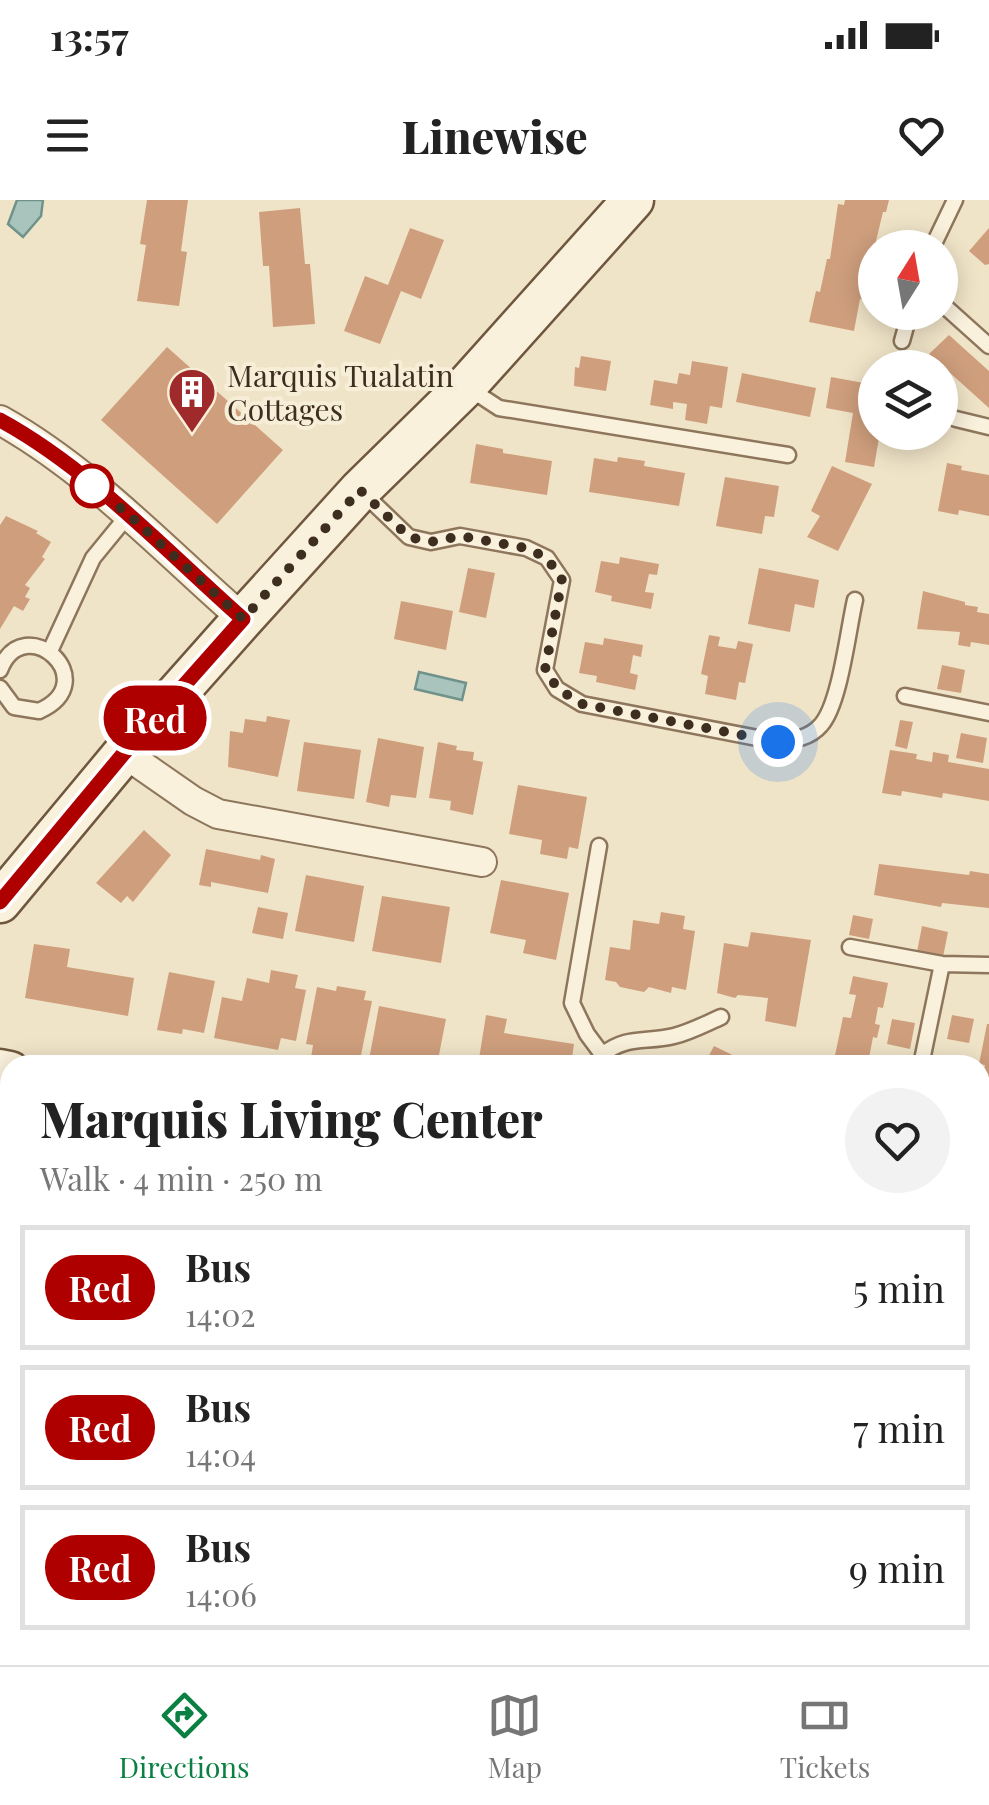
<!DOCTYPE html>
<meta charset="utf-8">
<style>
:root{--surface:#fff;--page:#f2f2f2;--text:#222;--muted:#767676;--line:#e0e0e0;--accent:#0b8043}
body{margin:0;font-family:"Playfair Display",serif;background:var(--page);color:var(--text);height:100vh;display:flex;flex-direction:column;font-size:38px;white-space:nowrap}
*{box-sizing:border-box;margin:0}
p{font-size:32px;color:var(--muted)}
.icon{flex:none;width:55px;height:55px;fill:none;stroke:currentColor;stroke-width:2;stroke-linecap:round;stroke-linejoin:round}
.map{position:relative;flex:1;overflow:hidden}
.side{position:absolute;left:0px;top:855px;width:990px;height:610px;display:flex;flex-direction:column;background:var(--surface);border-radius:30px 30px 0 0;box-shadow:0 5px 25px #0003}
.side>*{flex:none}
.badge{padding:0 20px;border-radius:32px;font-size:35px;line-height:65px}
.needle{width:65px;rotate:11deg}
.controls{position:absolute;left:858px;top:30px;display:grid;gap:20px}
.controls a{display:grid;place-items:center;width:100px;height:100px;border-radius:50%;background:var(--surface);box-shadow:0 5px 25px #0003;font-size:50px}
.you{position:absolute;width:50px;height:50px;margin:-25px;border:8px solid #fff;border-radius:50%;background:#1a73e8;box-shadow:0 0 0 15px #1a73e833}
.map>.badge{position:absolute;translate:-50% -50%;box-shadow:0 0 0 5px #fff}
.round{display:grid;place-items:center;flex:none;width:105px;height:105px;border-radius:52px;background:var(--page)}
.summary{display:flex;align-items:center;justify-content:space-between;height:170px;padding:0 40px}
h1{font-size:48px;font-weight:800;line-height:75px}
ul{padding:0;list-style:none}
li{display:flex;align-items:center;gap:30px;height:125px;margin:0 20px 15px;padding:0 20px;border:5px solid var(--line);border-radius:0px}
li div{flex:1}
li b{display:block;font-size:38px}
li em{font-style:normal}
li .badge{min-width:110px;font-weight:700;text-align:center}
.status{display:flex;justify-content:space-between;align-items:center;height:70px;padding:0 50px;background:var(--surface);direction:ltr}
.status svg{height:28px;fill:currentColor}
header{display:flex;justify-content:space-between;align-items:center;height:130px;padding:0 40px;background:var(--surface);font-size:45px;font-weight:800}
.menu{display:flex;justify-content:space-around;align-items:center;height:140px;border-top:2px solid var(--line);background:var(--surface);font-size:28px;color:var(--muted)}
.menu a{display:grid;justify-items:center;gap:5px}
.menu .current{color:var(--accent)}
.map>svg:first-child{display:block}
</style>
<div class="status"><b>13:57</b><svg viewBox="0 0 49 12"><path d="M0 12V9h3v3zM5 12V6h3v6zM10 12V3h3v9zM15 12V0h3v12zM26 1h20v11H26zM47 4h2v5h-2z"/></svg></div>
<header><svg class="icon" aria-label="menu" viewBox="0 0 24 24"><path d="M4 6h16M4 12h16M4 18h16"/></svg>Linewise<svg class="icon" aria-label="heart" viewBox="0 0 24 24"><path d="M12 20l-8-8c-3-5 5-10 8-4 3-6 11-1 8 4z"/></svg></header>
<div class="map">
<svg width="989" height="1465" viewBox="0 0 989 1465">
<rect width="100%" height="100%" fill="#f0e4c8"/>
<path fill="#a9c4bc" stroke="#6f938a" stroke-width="2.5" d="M17,0h26l-2,16 -18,21 -15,-13z
M419,472l47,11 -4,17 -47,-11z"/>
<path fill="#cf9f7d" d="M147,0h41l-7,51 6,1 -8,54 -42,-5 9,-56 -6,-1z
M845,0h44l-3,12h-3l-7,29 4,1 -1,6h-4v20l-3,-1 -7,33 -5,-1 -6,32 -45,-9 7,-31 4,1 7,-33h3l8,-55 6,1z
M300,8l5,56h5l5,60 -42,3 -4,-61h-6l-4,-54z
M410,28l34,12 -23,59 -20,-8 -21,53 -36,-13 21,-55 23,9z
M989,28v36l-4,1 -16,-14z
M949,135l40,36v37l-60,-54z
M167,147l116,103 -66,74 -116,-104z
M581,156l30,5 -5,30 -32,-5 1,-19 4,1z
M692,161l36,6 -6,41 -12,-2 -3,18 -22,-4 2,-16 -14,-2v7l-23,-4 4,-25 23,4 2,-11 11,2z
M742,173l74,15 -6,29 -74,-15z
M831,177l44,8v47h5l-6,35 -29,-5 8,-49 -27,-5z
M476,244l27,5v4l49,8 -5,34 -77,-12z
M618,257l27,4 -1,5 41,7 -6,33 -90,-14 5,-34 23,4z
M947,263l15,3 -1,4 28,5v41l-30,-6 -1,5 -20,-4z
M832,266l40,18 -34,67 -31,-14 13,-21 -9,-5z
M725,277l54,9 -5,31 -9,-1 -3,18 -46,-8z
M6,316l32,15 -2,2 15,9 -9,15 3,2 -20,26 5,3 -5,9 5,2 -7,12 -9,-5 -14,23v-104z
M620,357l39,7 -2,11 -8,-1 -4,18 9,1 -3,16 -40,-8 1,-5 -17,-4 6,-31 18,3z
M468,368l27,5 -9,45 -27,-6z
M759,368l60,12 -5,28 -19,-4 -5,28 -42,-8z
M923,391l42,11v3l13,2 -1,5 12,2v31l-18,-3 -1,5 -12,-2 2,-13 -43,-3z
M401,401l52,10 -7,39 -52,-11z
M709,435l11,2 -2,9 18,3 2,-8 15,3 -8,39 -6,-1 -3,18 -31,-6 3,-18 -7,-2z
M604,438l39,7 -2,12 -8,-2 -3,18 8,2 -3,15 -39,-8 1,-6 -18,-3 6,-31 18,3z
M942,465l23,5 -4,23 -24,-4z
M267,516l23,4 -12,57 -50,-10 2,-36 13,2 2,-14 21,3z
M900,520l13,2 -6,27 -12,-3z
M961,533l26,5 -4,25 -27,-5z
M378,538l46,9 -8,51 -25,-3 -2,12 -23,-5z
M304,542l57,8 -7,49 -57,-8z
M438,542l19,4 -1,4 18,2 -1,8 10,2 -10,53 -23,-5 1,-9 -22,-3z
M890,550l27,4 -1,5 16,3 1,-10 16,3 -1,7 41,7v32l-46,-8 -1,5 -40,-7 -1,5 -19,-3z
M518,585l69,12 -9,52 -9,-2 -2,12 -27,-5 2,-14 -33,-6z
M144,630l27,25 -38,47 -6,-6 -6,7 -25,-20z
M206,649l54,11 1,-5 14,4 -7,34 -57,-11v5l-12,-2z
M879,664l90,11 1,-4 19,3v34l-47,-5 -1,4 -67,-12z
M306,675l58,11 -10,56 -59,-11z
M501,680l68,13 -13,67 -33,-7 3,-13 -36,-7z
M382,696l68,11 -9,56 -69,-12z
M258,707l30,6 -5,26 -31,-6z
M661,712l24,4 -2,13 12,2 -9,59 -14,-3 -1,6 -22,-6 -5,5 -24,-5 -4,-5 -11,-2 5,-33 20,3 3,-30 26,4z
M853,715l20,4 -4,20 -20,-4z
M922,726l26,6 -5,25 -26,-5z
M751,732l60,8 -15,87 -31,-6 3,-23 -30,-3 -3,3 -18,-5 7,-50 24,4z
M34,744l36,5 -3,18 67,11 -6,38 -103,-18z
M271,770l27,5 -3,13 11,2 -10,51 -15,-3 -3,12 -64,-12 8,-41 20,4 5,-23 22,5z
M169,772l46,9 -11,52 -21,-4 -1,5 -25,-4z
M853,776l35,7 -5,25 -5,-1 -3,17 5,1 -3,13 -4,-1 -4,21 8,1 -1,6h-43l10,-48 8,1 5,-23 -7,-1z
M337,786l29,5 -2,9 8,1 -13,64 -48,-7 2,-13 -7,-1 11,-57 19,4z
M379,806l67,13 -9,46h-69z
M486,815l21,4 -3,14 70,11 -3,21 -69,-3v3h-24z
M952,815l22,4 -5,24 -22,-4z
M892,819l23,4 -5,26 -23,-5z
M987,824h2v136l-9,-2v-73l5,-20 -6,-1z
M714,846l39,19h-49z
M8,1095h2v158l-10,-2v-114z
M980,1342l9,2v60l-9,-2z
M980,1425l9,2v38h-24l2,-10h13z
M236,1455h55l-2,10h-54z
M718,1455h30l17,3 -1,7h-48z"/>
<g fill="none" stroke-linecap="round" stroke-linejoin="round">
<g stroke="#8d765c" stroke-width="19">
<path id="service" d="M932,48l23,-48
M940,102l49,44
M902,141l8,-29
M470,189l29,19 289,47
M956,219l33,8
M361,291l48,46 22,5 29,-6 66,12 21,10 15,22 -17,90 12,19 25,15 196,38c16,-2 32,-4 43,-17 19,-21 27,-95 34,-125
M50,451l43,-93 36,-44
M0,470c24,-62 106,11 39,41l-25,-4 -14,-19
M905,496l84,17
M599,646l-27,157 15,31 23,31
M850,747l92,17 47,1
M602,855c25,-20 43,-12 72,-19 16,-4 31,-12 47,-19
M921,865l21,-101
M0,975l10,-19"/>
</g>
<g stroke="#8d765c" stroke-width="32">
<path id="minor" d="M0,220c91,51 165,131 243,199
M124,553l69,48 25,13 264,48
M358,1465l2,-10
M661,1465l2,-10
M892,1465l2,-10"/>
</g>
<g stroke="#6f573f" stroke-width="45">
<path id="secondary" d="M0,702l124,-149 119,-134 117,-129 106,-104 167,-186
M0,870l10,2
M980,1034l9,2"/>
</g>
<use href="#service" stroke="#faf1dc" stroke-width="14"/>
<use href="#minor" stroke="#faf1dc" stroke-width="28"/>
<use href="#secondary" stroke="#faf1dc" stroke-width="40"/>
</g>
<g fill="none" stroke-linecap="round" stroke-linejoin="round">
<g stroke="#fff" stroke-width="22">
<path id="line" d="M0,220c90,49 166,131 243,199l-119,134 -124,149"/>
</g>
<use href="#line" stroke="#af0000" stroke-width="15"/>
<path stroke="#3d2e20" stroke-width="10" stroke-dasharray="0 18" d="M92,286l36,28 115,105 117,-129 49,47 22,5 29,-6 66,12 21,10 15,22 -17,90 13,19 24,15 196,38"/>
</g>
<defs>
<g id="building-pin" transform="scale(2.5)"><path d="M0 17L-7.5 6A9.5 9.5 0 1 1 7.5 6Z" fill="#9e2a2b" stroke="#f7eed8"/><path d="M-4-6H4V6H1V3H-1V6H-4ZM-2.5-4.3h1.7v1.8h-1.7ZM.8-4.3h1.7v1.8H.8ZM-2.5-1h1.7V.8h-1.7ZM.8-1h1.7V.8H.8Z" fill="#fff"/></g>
</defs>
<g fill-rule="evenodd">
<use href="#building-pin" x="192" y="192"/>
</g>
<circle fill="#fff" stroke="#af0000" stroke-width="5" cx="92" cy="286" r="20"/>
<g text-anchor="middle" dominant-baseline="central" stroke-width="8" stroke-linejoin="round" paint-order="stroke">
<g font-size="30" fill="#3d2e20" stroke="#f7eed8" text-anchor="start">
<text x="227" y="175">Marquis Tualatin<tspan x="227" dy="34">Cottages</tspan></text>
</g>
</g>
</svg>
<div class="controls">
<a><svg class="needle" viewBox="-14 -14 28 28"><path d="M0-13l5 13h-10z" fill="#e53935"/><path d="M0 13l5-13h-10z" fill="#767676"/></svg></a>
<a><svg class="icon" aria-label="layers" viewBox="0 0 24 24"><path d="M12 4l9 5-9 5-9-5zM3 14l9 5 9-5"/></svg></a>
</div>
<div class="you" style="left:778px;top:542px"></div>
<b class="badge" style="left:155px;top:518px;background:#af0000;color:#fff">Red</b>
<section class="side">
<div class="summary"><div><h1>Marquis Living Center</h1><p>Walk · 4 min · 250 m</p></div><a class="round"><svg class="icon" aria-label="heart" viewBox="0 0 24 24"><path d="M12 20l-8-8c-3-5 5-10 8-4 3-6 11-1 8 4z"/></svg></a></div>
<ul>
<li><span class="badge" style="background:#af0000;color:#fff">Red</span><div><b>Bus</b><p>14:02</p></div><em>5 min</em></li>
<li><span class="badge" style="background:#af0000;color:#fff">Red</span><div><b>Bus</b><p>14:04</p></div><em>7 min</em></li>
<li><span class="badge" style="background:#af0000;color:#fff">Red</span><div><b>Bus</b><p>14:06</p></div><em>9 min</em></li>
</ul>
</section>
</div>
<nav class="menu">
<a class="current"><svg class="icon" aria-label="directions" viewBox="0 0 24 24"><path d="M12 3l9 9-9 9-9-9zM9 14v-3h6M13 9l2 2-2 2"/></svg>Directions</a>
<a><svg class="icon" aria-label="map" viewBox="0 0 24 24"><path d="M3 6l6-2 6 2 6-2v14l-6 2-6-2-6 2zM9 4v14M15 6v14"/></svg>Map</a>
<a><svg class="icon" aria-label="tickets" viewBox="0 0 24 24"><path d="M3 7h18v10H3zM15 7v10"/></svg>Tickets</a>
</nav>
